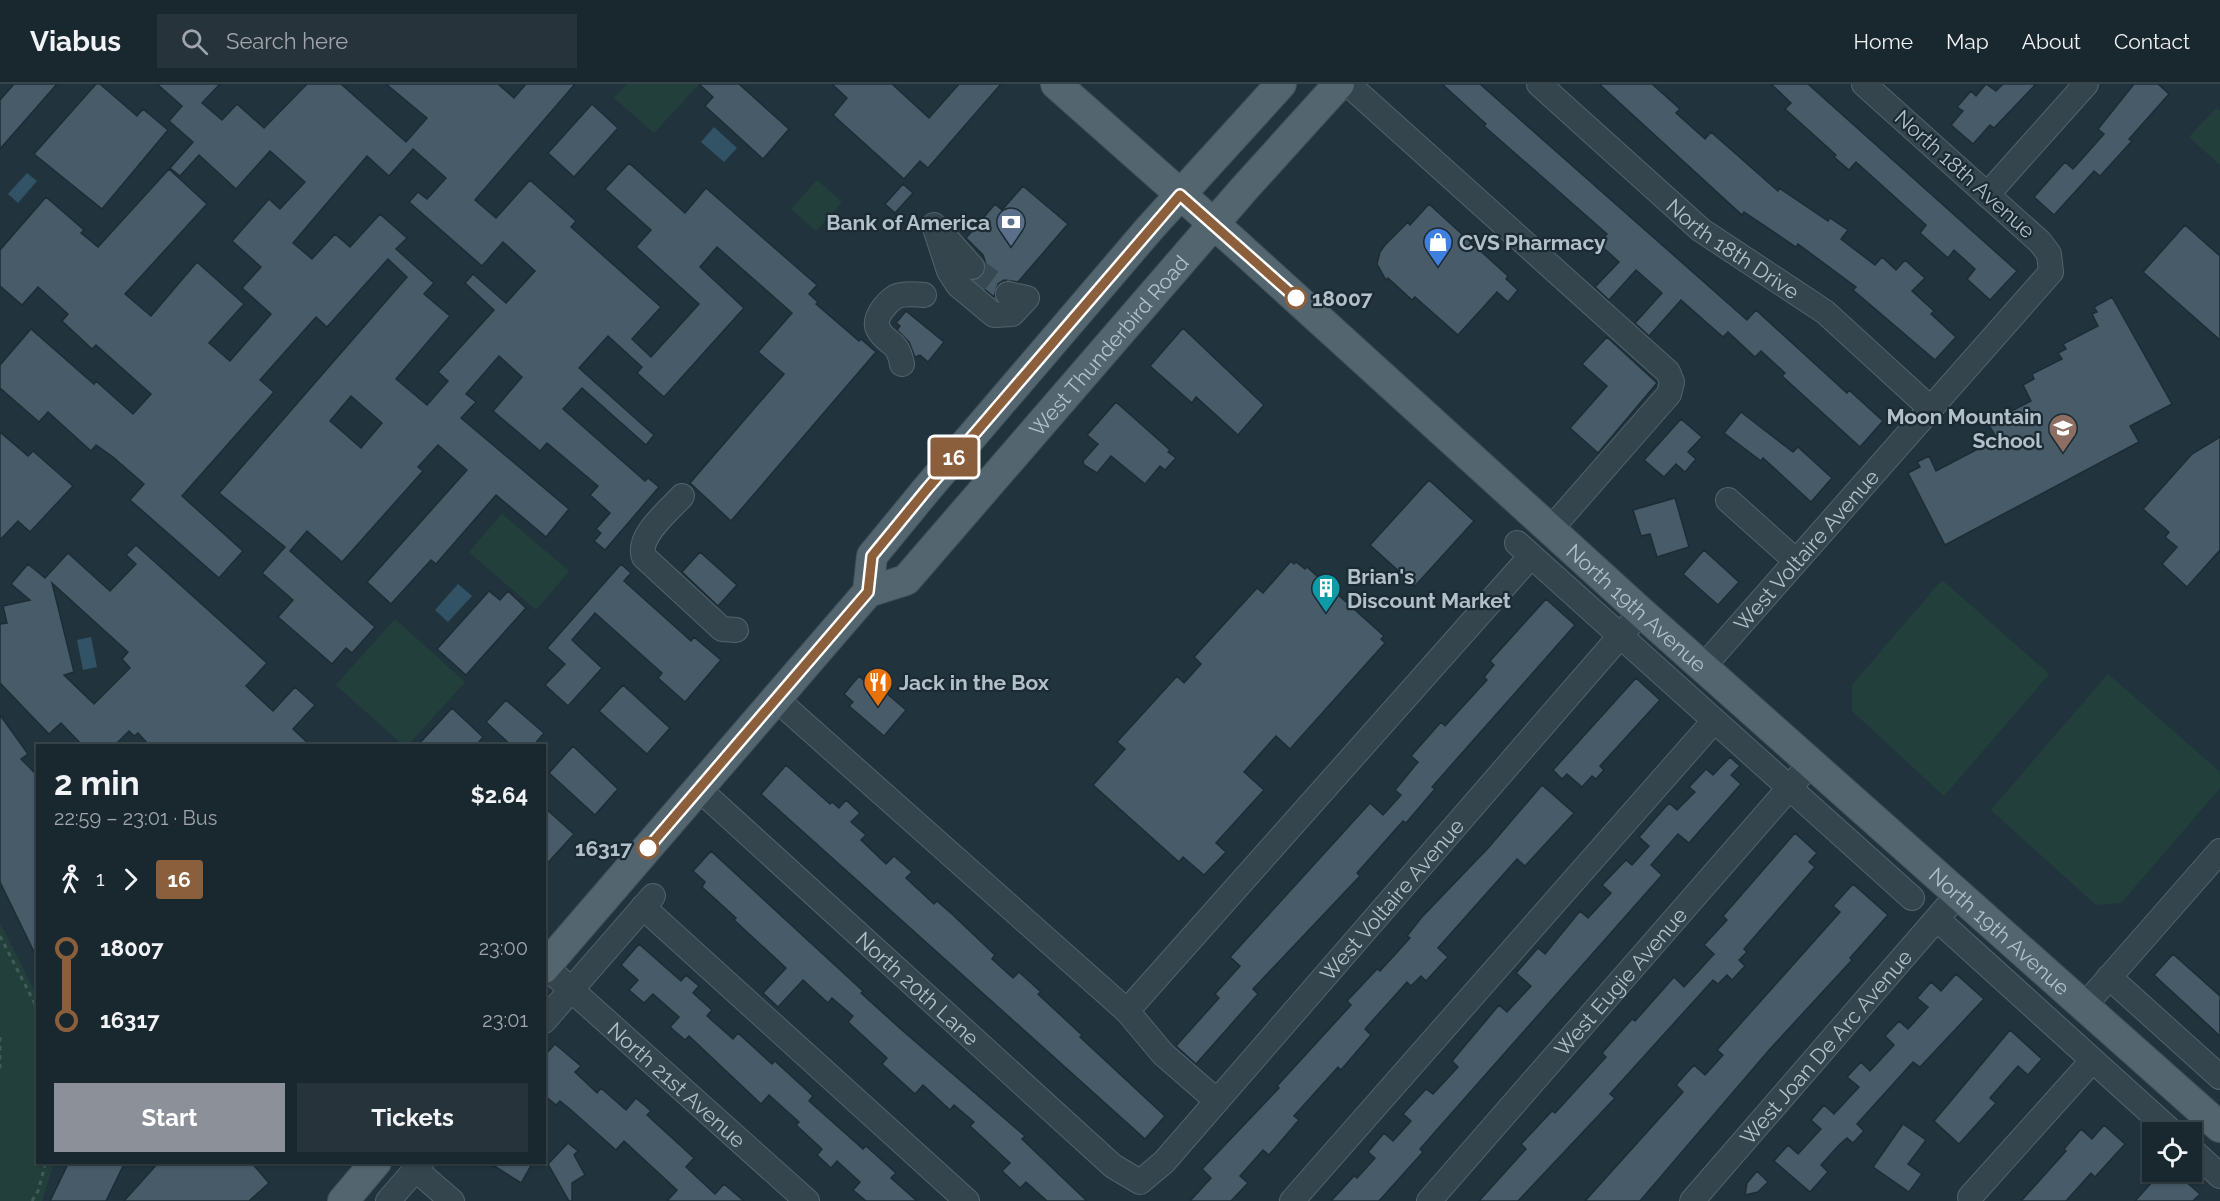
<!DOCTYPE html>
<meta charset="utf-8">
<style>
:root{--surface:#19272e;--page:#26333a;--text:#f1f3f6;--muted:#9fa5aa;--line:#37444a;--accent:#8c9099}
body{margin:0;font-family:Raleway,sans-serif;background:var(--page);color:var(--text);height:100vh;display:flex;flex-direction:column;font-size:22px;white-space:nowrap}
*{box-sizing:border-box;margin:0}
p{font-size:20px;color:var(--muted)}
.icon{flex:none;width:33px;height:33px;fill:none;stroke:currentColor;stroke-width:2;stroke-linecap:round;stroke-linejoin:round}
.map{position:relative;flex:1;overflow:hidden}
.side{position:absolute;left:36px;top:660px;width:510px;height:420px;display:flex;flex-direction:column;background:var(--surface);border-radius:0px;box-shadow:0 2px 4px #0004,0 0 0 2px var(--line)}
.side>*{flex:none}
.badge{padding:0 12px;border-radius:4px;font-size:21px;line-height:39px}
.tools{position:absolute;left:2142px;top:1038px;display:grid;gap:12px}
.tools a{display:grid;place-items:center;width:60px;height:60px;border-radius:0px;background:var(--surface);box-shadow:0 2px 4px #0004,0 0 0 2px var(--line);font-size:30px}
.map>.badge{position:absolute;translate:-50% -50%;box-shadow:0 0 0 3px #fff}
.legs{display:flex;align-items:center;gap:9px;height:66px;padding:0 18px;font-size:20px}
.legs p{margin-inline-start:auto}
.head{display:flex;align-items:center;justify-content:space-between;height:102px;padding:0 18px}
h1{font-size:33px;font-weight:700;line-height:45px}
.primary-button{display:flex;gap:12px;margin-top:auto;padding:12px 18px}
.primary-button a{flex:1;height:69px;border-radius:0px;background:var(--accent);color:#fff;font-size:24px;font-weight:700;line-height:69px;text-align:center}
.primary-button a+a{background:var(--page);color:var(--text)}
ul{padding:0 18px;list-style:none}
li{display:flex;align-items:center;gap:21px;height:72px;font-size:22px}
li i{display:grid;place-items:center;width:9px;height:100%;margin:0 8px;background:currentColor}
li i::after{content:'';width:15px;height:15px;margin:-8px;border:4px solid;border-radius:50%;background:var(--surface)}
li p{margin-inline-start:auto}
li:first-child i{background:linear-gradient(#0000 50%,currentColor 0)}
li:last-child i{background:linear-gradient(currentColor 50%,#0000 0)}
header{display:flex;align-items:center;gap:36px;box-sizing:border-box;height:84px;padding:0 30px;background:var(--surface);border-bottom:2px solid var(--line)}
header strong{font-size:28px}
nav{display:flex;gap:33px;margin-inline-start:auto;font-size:21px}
.search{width:420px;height:54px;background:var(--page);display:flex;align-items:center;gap:15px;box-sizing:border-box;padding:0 21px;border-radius:0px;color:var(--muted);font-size:22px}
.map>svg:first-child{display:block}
</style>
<header>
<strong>Viabus</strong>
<div class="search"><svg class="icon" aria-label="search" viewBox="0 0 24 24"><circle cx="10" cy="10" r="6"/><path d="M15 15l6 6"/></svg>Search here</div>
<nav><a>Home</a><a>Map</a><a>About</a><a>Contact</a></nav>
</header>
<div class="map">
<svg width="2220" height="1117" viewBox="0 0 2220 1117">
<rect width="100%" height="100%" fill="#21343e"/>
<path fill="#233f3c" d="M627,0h72l-45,49 -40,-35z
M2216,24l4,3v54l-31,-28z
M817,96l25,22 -26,29 -25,-22z
M502,430l67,57 -33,39 -67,-58z
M1942,496l107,94 -105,122 -92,-85v-26z
M395,535l70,63 -57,63h-5l-67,-60z
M2108,590l112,98v16l-99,115 -25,2 -105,-95z
M0,839l37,72 1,167 16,1 -12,38h-42z"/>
<path fill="#325265" d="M714,43l23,21 -13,14 -23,-20z
M27,89l10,8 -19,22 -10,-9z
M458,500l14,12 -24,26 -13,-12z
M91,553l6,30 -14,3 -6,-30z"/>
<path fill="#475c68" stroke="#1d2c35" stroke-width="1.5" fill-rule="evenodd" d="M14,0h43l-57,65v-49z
M96,0h4l37,32 6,-7 25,21 -66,79 -68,-55z
M157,0h63l-18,19 20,17 15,-16 27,24 43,-44h34l65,58 21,-24 -41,-34h112l16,14 12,-14h49l-100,116 21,18 34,-38 46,41 -5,6 90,80 -29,32 19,18 48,-53 -63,-57 15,-17 -46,-41 24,-26 56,50 21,-25 111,97 -8,9 9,8 -2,2 43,37 2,-2 15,13 -145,169 -41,-38 94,-109 -26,-22 34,-39 -75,-66 -17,20 44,41 -80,89 -27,-24 5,-6 -34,-31 -29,32 75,67 -8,10 -64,-57 -19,21 82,72 3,-3 11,9 -54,63 -11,-9 7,-8 -5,-4 14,-16 -20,-18 8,-9 -51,-43 -7,8 -47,-40 29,-34 -23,-21 -33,38 10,8 -15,16 108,91 -23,28 -50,-42 -60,69 -5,-4 -40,44 -24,-22 100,-112 -29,-25 -20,22 5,4 -81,91 -35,-31 -17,20 85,76 -23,26 -6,-5 -14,16 -54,-47 15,-17 -31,-27 23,-26 -66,-54 188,-216 -19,-18 -61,68 -11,-10 -56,63 14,12 -92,104 61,55 -24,27 -89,-78 14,-16 -31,-27 -17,-12 -5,6 -43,-39 -9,10 -39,-34v-23l31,-36 63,55 2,-3 37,33 18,-20 -55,-49 -4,4 -30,-28 6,-7 -30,-27 -16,18 -22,-19v-36l46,-53 38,33 -3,3 17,14 71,-78 38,35 -82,90 26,22 46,-54 47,42 -35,39 21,18 41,-47 -29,-26 19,-21 -29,-26 37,-42 11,10 25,-27 -35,-31 -34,38 -37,-34 -19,21 -10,-8 23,-26 -24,-21 13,-15zM413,65l33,29 -19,21 -9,-7 -9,10 73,64 21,-24 32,29 -29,32 -33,-29 -8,9 29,27 -56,62 10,9 -21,24 -31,-26 54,-63 -26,-22 10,-11 -38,-34 11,-11 -27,-24 -30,33 -15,-13 -23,25 -19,-16 74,-87 22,20zM351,312l31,27 -21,25 -31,-27z
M699,0h40l50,45 -26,30 -58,-53 8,-9z
M832,0h60l37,34 30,-34h42l-73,84 -8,-7 -16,18 -71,-64 14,-17z
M1442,0h38l267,236 9,-10 91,83 2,-3 34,31 -23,26 -78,-71 3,-3 -24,-22 -6,6 -27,-25 -5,5 -42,-37 -32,36 -14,-13 27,-30 -26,-23 -27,30 -14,-13 24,-25 -21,-19 9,-9 -123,-108 2,-2z
M1599,0h53l28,25 -4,4 29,26 6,-7 67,59 1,-3 49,33 2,-3 18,12 -7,9 34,26 7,-8 14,13 9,-10 20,18 -13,13 22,20 -3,3 25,23 -21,23 -82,-70 3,-3 -58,-43 -2,3 -52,-35 -2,3z
M1771,0h37l209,187 -27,29 -23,-21 8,-10 -21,-19 -6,8 -28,-25 6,-8 -70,-63 -7,8 -15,-13 2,-2 -51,-46 6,-6z
M1986,0l10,7 7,-7h33l-42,44 -4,-3 -17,19 -22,-19 12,-14 -6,-4 14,-16 5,5z
M2134,0h24l11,10 -40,45 3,2 -32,35 -6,-5 -40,44 -20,-18 31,-35 8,7 31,-35 -6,-5z
M592,20l26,24 -44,49 -26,-24z
M903,100l10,9 -18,20 -10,-9z
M1023,102l45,38 -50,58 -14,-2 -6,4 -4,13 -19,-16 10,-9 1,-8 -3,-9 -17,-17 29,-34 7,6z
M1429,120l79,72 -2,3 12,11 -10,12 -11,-10 -39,43 -43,-38 -3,3 -24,-22 -2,2 -9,-16 3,-12 5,-7 23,-23 2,3z
M2185,141l35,31v84l-77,-68z
M2112,213l60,107 -42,22 9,16 -194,103 -37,-72 12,-6 -3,-5 12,-6 7,15 61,-32 -9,-16 43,-22 -8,-16 11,-6 -2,-5 30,-15 -4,-6 8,-4 -3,-5 35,-18 -6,-12 5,-2 -3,-5z
M906,227l38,31 -16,20 -8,-7 -5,2 -6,-15 -12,-12 3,-4 -4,-3z
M1183,244l81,77 -26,30 -42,-38 -4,6 -42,-37z
M1607,253l50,46 -59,70 -28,-25 37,-42 -25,-22z
M1116,318l54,48 -2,2 8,6 -11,12 -5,-4 -15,18 -34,-28 -14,17 -13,-8 -1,-4 15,-17 -11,-9z
M1741,328l52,40 5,-5 34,31 -21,24 -48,-44 -2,3 -37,-28z
M1681,335l21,18 -14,15 8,7 -11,13 -9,-8 -12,13 -20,-17z
M0,348l28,24 5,-5 40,35 -43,46 -12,-11 -18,19z
M2220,353v113l-33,37 -25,-23 15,-17 -12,-10 4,-5 -26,-23 49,-55z
M1429,396l45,41 -59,65 -45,-41z
M1675,414l14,49 -32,10 -7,-23 -9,2 -8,-26z
M136,461l131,118 -21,23 27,25 22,-24 20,18 -22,24 18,17h-161l-12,-13 -4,3 -5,-5 -15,15h-31l-22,-23 -12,11 -49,-51v-59l7,-1 -4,-17 27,-6 -19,-16 17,-20 17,14 23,-25 42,38 26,-27 -10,-9zM52,499l76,69 -6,7 8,9 -36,36 -30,-29 10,-3z
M1704,466l35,32 -21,23 -35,-31z
M700,468l37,33 -19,21 -36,-34z
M1291,477l3,3 2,-2 9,7 2,-2 77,69 -3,3 4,4 -95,106 -14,-13 -32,36 20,18 -48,53 10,9 -22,23 -21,-18 -4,5 -86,-77 32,-36 -8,-7 60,-66 7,7 17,-19 -7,-7 63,-69 6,5z
M621,480l10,9 -7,8 67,60 3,-4 27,23 -36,42 -27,-24 4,-5 -67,-60 -23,27 30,28 -34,38 -23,-21 20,-21 -18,-16z
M489,507l11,9 8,-9 18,17 -60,67 -29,-26z
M1546,515l29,26 -143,162 3,2 -29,34 -3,-2 -46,52 3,3 -107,113 5,5 -62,70 -20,-18 43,-48 -4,-4 25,-28 -10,-9 140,-154 13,12 18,-20 -6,-5 23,-28 -7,-6 30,-34 4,4 42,-46 -3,-3 10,-12 -4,-4z
M859,592l9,8 3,-4 35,30 -22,26 -35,-30 4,-4 -9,-8z
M1636,594l24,22 -60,66 4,4 -8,9 -4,-3 -10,11 -15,-13 -5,5 -9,-9z
M623,601l47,43 -23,26 -48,-43z
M506,616l38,33 -11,13h-21l-26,-24z
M452,624l31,29 -7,9h-59z
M0,631l28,39 -7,5 17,17v184l-38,-78z
M573,662l45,43 -23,26 -46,-42z
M1730,673l10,9 -9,9 10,9 -52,59 -11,-9 -27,31 11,10 -242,274 3,3 -44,49h-48l23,-25 3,2 18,-20 -7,-6 16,-19 9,8 18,-20 -8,-7 23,-25 7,5 25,-27 -6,-6 47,-56 8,7 24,-26 -15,-13 22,-25 7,6 35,-43 8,7 23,-25 -9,-8 24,-25 6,5 17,-19 -10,-9 30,-34 8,7 18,-18 -6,-5 17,-18 7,6z
M786,681l44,39 2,-2 7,6 7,-8 14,13 -9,9 15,13 -5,5 25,24 8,-8 18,16 -6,6 28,26 3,-3 16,14 42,40 -3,4 21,19 6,-6 22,20 -3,2 44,41 -2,2 85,79 -20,23 -384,-345z
M1542,701l32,28 -49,53 -8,-7 -79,89 10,9 -22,24 -5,-5 -10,10 -4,-4 -42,47 6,6 -30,35 -3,-3 -44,49 5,4 -30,35 -6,-5 -23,26 8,7 -17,18h-41l21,-23 -9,-9 77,-81 -2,-2 74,-81 -4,-4 30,-32 3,2 30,-33 -3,-2 14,-18 68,-71z
M544,723l30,27 -30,33z
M1795,749l22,20 -8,9 6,5 -71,82 3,3 -8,8 6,6 -13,14 -5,-5 -9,9 -5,-4 -103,114 5,4 -97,103h-39l47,-52 -5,-5 31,-33 3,2 51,-56 -4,-4 30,-34 3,2 39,-44 10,10 30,-33 -10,-9 23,-25 -4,-4z
M711,767l152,140 -2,2 42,38 122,105 -3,3 65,62h-40l-21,-19 -6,6 -18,-17 8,-8 -40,-37 4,-4 -20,-17 -4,5 -27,-25 -8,9 -33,-30 5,-6 -39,-36 5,-6 -21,-18 -4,5 -25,-23 -25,27 -15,-14 23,-25 -52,-48 2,-2 -34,-31 3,-5 -12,-11z
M1853,800l35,31 -38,43 2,2 -82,89 -130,152h-55l98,-109 -7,-7 18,-20 11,10 18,-20 -6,-5 123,-138 -7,-6z
M639,860l42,37 5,-6 13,11 -6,7 19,17 -5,6 26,23 5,-6 34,31 3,-3 38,35 -4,5 54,48 3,-3 30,27 -5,5 26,23h-51l-13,-11 7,-8 -23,-21 -6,7 -14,-13 5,-6 -26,-24 3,-3 -30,-27 -8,9 -72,-68 -4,4 -15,-13 9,-10 -26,-23 -9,9 -15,-13 9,-10 -17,-15z
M2173,870l47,42v40l-66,-61z
M1956,890l28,25 -64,68 -7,-5 -56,62 7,7 -11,12 -6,-5 -8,7 -18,20 7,7 -18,20 -36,-31 14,-16 10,9 23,-25 -10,-9 13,-15 10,9 25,-27 -12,-10 14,-15 9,9 24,-26 -9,-9 14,-15 9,8 20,-22 -11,-9 14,-16 10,9z
M2010,946l32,29 -14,16 -10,-9 -28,32 6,5 -37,41 -25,-23z
M555,960l26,22 -6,6 22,21 4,-5 25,22 10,-12 15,13 -4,4 47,43 -8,9 29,27 9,-10 20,17h-77l10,-11 -53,-49 -8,9 -45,-40 -11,-9 -4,4 -12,-10v-39z
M1903,1040l23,16 -18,24 14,10 -13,18 -36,-25z
M2104,1041l21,19 -30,33 -4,-4 -25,28h-45l45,-50 -2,-2 17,-20 11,10z
M568,1059l10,8 -4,4 11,20 -13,8v18h-3l-21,-37z
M69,1078h56l-19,39h-56z
M159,1078h92l18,21 -20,18h-125z
M488,1078h45l-12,21z
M1757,1087l11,11 -10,10 -13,3 2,-12z
M2161,1088h14l25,22 -7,7h-58z"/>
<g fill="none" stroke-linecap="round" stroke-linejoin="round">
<path stroke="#374953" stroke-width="24" stroke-dasharray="24 12" stroke-linecap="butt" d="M972,183l36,27"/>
<g stroke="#54636c" stroke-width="26">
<g id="minor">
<path d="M1348,0l320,288 4,10 -3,12 -119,136"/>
<path id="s1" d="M1539,0l162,146 124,82 106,97"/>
<path d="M1987,111l99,-111"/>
<path d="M934,141l15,46 9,14 36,30 18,-1 15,-16 -19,-4"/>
<path d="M940,147l32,36"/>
<path d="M902,280c-5,-26 -15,-18 -24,-35 -5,-11 8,-26 17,-32 8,-4 20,-3 29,-2"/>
<path d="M682,412c-12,14 -46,40 -38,61l78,72 14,1"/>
<path d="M1728,416l68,61"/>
<path d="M1517,459l395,355"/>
<path id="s2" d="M1703,583l348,-395 -2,-18 -9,-12 -176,-158"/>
<path d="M776,615l351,312 36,43 54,47"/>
<path id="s3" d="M699,705l414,377 27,16 24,-20 477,-550"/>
<path d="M643,823l324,294"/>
<path d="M1937,835l235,213"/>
<path id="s4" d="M546,883l261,234"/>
<path d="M2109,893l111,100"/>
<path d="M2085,921l135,-154"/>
<path d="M1127,927l404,-455"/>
<path d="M544,937l109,-125"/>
<path d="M2192,1066l28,26"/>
<path d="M415,1085l37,32"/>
<path d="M1970,1113l122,-136"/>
<path d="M388,1117l34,-39"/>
<path d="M1292,1117l422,-480"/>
<path id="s5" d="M1429,1117l382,-438"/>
<path id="s6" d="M1692,1117l267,-308"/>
</g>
</g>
<g stroke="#42515a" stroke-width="32">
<g id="major">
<path id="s7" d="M1056,0l176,156 409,372 579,515"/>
<path d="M868,508l4,-36 55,-67 223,-261 131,-144"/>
<path id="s8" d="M544,884l324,-376 38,-12 337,-390 96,-106"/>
<path d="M343,1117l33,-39"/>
</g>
</g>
<path stroke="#415b58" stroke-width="3" stroke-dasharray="4.5 4.5" stroke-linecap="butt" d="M0,852l35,68 3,13
M0,953v35
M32,1117l6,-10 8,-29"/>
<use href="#minor" stroke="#35454e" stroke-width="24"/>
<use href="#major" stroke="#53656e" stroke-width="30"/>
</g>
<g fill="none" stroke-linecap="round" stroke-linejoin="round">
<g stroke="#fff" stroke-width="14">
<path id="line-1" d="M648,764l220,-256 4,-36 55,-67 253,-294 116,103"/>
</g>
<use href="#line-1" stroke="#8b5e3c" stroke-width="9"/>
</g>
<defs>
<g id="bank-pin" transform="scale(1.5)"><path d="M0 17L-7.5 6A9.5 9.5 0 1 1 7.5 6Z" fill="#5c6f8a" stroke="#1b2a33"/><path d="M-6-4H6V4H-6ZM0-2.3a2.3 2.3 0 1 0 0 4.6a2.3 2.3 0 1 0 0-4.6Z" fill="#fff"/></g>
<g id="shop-pin" transform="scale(1.5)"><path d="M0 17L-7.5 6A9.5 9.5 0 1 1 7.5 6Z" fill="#3f7fe0" stroke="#1b2a33"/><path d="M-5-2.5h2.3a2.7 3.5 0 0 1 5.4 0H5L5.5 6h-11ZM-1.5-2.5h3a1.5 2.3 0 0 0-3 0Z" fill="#fff"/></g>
<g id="school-pin" transform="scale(1.5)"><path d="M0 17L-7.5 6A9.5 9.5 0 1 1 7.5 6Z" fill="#8d6e63" stroke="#1b2a33"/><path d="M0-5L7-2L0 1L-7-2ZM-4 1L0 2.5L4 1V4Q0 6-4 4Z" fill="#fff"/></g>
<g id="building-pin" transform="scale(1.5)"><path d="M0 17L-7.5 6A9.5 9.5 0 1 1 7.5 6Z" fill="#0f9aa8" stroke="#1b2a33"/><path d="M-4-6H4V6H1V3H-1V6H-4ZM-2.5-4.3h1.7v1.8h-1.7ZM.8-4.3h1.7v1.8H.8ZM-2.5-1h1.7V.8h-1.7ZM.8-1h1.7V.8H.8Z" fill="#fff"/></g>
<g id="restaurant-pin" transform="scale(1.5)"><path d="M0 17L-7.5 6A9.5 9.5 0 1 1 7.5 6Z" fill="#e8710a" stroke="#1b2a33"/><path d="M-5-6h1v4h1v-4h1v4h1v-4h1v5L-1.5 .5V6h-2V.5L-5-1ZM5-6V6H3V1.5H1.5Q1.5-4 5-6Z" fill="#fff"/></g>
</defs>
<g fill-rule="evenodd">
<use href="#bank-pin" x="1011" y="138"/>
<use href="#shop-pin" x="1438" y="158"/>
<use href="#school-pin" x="2063" y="344"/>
<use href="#building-pin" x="1326" y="504"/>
<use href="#restaurant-pin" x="878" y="598"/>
</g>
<g fill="#fff" stroke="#8b5e3c" stroke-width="3">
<circle cx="1296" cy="214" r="10"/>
<circle cx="648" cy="764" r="10"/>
</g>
<g text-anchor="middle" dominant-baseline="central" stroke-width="4.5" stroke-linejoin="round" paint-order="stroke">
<g font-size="21" fill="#b1c0c9" stroke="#1b2a33">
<text transform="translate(1965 90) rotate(42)">North 18th Avenue</text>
<text stroke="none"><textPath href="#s1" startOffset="255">North 18th Drive</textPath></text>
<text stroke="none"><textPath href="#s8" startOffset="846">West Thunderbird Road</textPath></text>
<text stroke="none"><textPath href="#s2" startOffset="156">West Voltaire Avenue</textPath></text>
<text stroke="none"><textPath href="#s7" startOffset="782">North 19th Avenue</textPath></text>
<text stroke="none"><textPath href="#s3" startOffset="970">West Voltaire Avenue</textPath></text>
<text stroke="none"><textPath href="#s7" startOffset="1268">North 19th Avenue</textPath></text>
<text stroke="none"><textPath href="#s5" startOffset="291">West Eugie Avenue</textPath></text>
<text stroke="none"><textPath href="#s3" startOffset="296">North 20th Lane</textPath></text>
<text stroke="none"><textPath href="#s6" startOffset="204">West Joan De Arc Avenue</textPath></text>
<text stroke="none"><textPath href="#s4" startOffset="176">North 21st Avenue</textPath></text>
</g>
<g font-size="21" font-weight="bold" fill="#b1c0c9" stroke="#1b2a33" text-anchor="start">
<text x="990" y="138" text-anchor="end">Bank of America</text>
<text x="1459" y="158">CVS Pharmacy</text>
<text x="2042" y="332" text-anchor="end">Moon Mountain<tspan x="2042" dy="24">School</tspan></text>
<text x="1347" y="492">Brian's<tspan x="1347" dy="24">Discount Market</tspan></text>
<text x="899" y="598">Jack in the Box</text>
</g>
<g font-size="21" font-weight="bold" fill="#b1c0c9" stroke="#1b2a33" text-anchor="start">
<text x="1312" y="214">18007</text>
<text x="632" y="764" text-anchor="end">16317</text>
</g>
</g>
</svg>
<div class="tools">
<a><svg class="icon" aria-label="locate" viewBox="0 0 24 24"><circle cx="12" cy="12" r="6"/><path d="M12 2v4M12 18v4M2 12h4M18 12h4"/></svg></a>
</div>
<b class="badge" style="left:954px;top:373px;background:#8b5e3c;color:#fff">16</b>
<section class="side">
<div class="head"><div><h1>2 min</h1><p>22:59 – 23:01 · Bus</p></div><b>$2.64</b></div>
<div class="legs"><svg class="icon" aria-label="walk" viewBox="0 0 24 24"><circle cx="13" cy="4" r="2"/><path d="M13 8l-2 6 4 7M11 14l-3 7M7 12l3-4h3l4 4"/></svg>1<svg class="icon" aria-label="forward" viewBox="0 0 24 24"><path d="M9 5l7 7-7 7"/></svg><b class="badge" style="background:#8b5e3c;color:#fff">16</b></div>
<ul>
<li><i style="color:#8b5e3c"></i><b>18007</b><p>23:00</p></li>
<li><i style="color:#8b5e3c"></i><b>16317</b><p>23:01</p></li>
</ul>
<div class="primary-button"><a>Start</a><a>Tickets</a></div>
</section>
</div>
